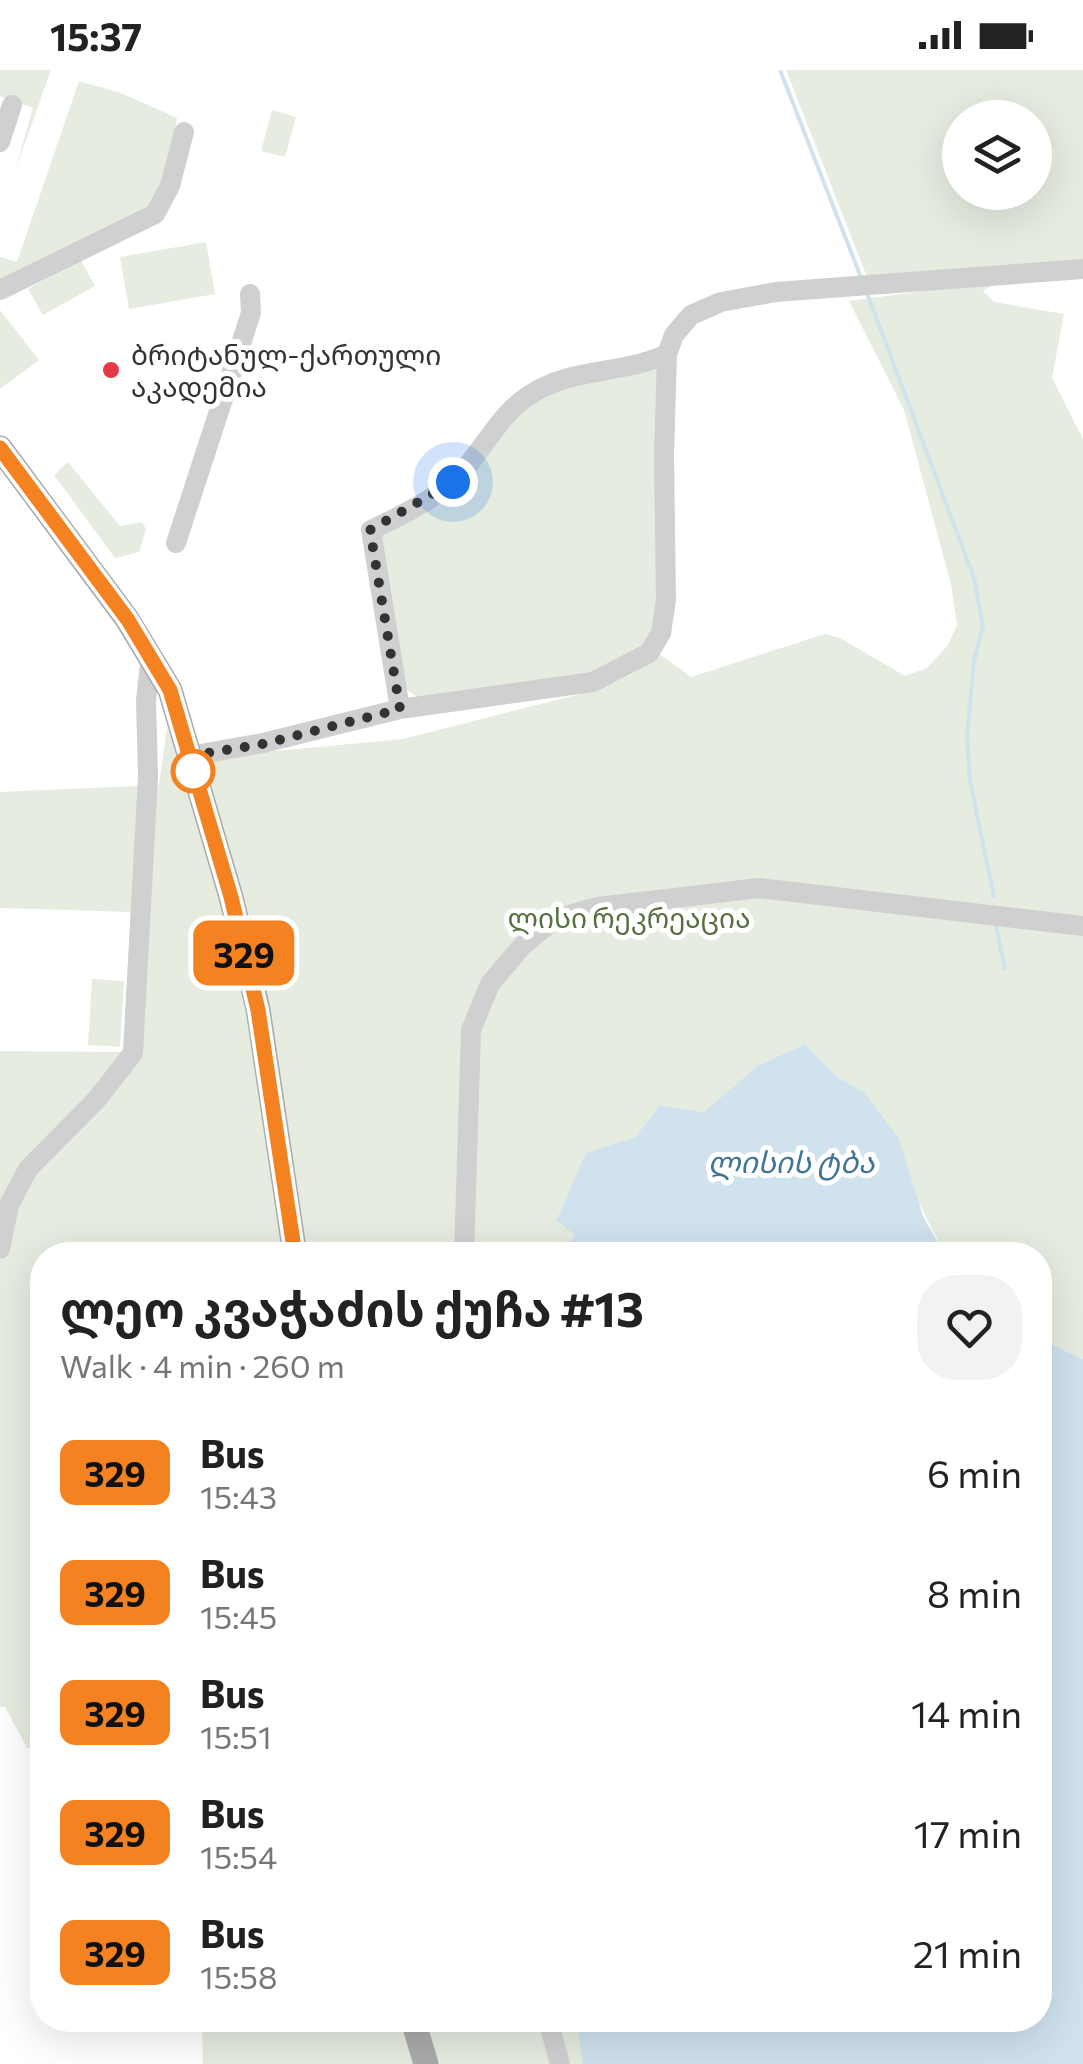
<!DOCTYPE html>
<meta charset="utf-8">
<style>
:root{--surface:#fff;--page:#f2f2f2;--text:#222;--muted:#767676}
body{margin:0;font-family:Commissioner,"Noto Sans Georgian",sans-serif;background:var(--page);color:var(--text);height:100vh;display:flex;flex-direction:column;font-size:38px;white-space:nowrap}
*{box-sizing:border-box;margin:0}
p{font-size:32px;color:var(--muted)}
.icon{flex:none;width:55px;height:55px;fill:none;stroke:currentColor;stroke-width:2;stroke-linecap:round;stroke-linejoin:round}
.map{position:relative;flex:1;overflow:hidden}
.details{position:absolute;left:30px;top:1172px;width:1022px;height:790px;display:flex;flex-direction:column;background:var(--surface);border-radius:40px;box-shadow:0 10px 40px #0002}
.details>*{flex:none}
.badge{padding:0 20px;border-radius:15px;font-size:35px;line-height:65px}
.fabs{position:absolute;left:942px;top:30px;display:grid;gap:20px}
.fabs a{display:grid;place-items:center;width:110px;height:110px;border-radius:50%;background:var(--surface);box-shadow:0 10px 40px #0002;font-size:50px}
.you{position:absolute;width:50px;height:50px;margin:-25px;border:8px solid #fff;border-radius:50%;background:#1a73e8;box-shadow:0 0 0 15px #1a73e833}
.map>.badge{position:absolute;translate:-50% -50%;box-shadow:0 0 0 5px #fff}
.round{display:grid;place-items:center;flex:none;width:105px;height:105px;border-radius:40px;background:var(--page)}
.head{display:flex;align-items:center;justify-content:space-between;height:170px;padding:0 30px}
h1{font-size:48px;font-weight:700;line-height:75px}
ul{padding:0;list-style:none}
li{display:flex;align-items:center;gap:30px;height:120px;padding:0 30px}
li div{flex:1}
li b{display:block;font-size:38px}
li em{font-style:normal}
li .badge{min-width:110px;font-weight:700;text-align:center}
.status{display:flex;justify-content:space-between;align-items:center;height:70px;padding:0 50px;background:var(--surface);direction:ltr}
.status svg{height:28px;fill:currentColor}
.map>svg:first-child{display:block}
</style>
<div class="status"><b>15:37</b><svg viewBox="0 0 49 12"><path d="M0 12V9h3v3zM5 12V6h3v6zM10 12V3h3v9zM15 12V0h3v12zM26 1h20v11H26zM47 4h2v5h-2z"/></svg></div>
<div class="map">
<svg width="1083" height="1994" viewBox="0 0 1083 1994">
<rect width="100%" height="100%" fill="#fff"/>
<path fill="#e6ecdf" fill-rule="evenodd" d="M0,0h51l-36,101 18,-63 -33,-12z
M786,0h297v196l-214,16zM960,48h75v74h-75z
M79,11l42,12 56,25 -9,49 -18,42 -150,75v-27l17,5z
M272,40l24,7 -11,40 -24,-6z
M206,172l9,52 -86,15 -9,-52z
M80,189l15,27 -52,29 -15,-26z
M1000,211l-17,10 11,11 70,12 -12,64 31,61v920l-43,-20v-84h-95l-81,-163 -27,-15 -32,-33 -48,22 -53,46 -44,-7 -25,32 -48,16 -31,66 19,16 -15,20h-256l-101,-483 18,-16 182,-17 197,-50 32,-15 26,-21 33,24 134,-43 15,4 65,38 22,-8 21,-23 9,-20 -6,-41 -47,-174 -55,-109z
M0,240l39,50 -39,29z
M657,297v250c-4,12 -7,25 -17,35 -40,36 -165,39 -221,46l-17,-11 -27,-154 26,-11 131,-122 32,-17 54,-4z
M68,392l52,64 22,-4 4,7 -7,23 -24,6 -61,-83z
M169,643l76,282 38,260h-241v492l-15,1 -22,-41h-5v-656l123,1 8,-140 -131,-4v-116l159,-7z
M92,909l32,2 -4,66 -32,-2z
M202,1950h200l14,44h-213z
M418,1950h164l-4,12 5,32h-151z"/>
<path fill="#cfe2ee" d="M805,974l32,33 27,15 35,47 24,77 22,39h-385l15,-20 -19,-15 30,-67 49,-16 25,-32 44,7 53,-46z
M1040,1269l43,20v705h-500l-5,-32 4,-12h458z"/>
<g fill="none" stroke-linecap="round" stroke-linejoin="round">
<path stroke="#cfe2ee" stroke-width="4" d="M780,0l82,210
M867,223l107,285 9,48 -9,35 -7,75 3,45 24,116
M996,857l9,41"/>
<path stroke="#d0d0d0" stroke-width="20" d="M0,72l12,-37
M0,220l155,-76 15,-28 14,-54
M176,473l75,-230 -1,-19
M400,639l-29,-179c27,-13 57,-27 80,-47 29,-25 44,-65 77,-87 45,-30 90,-20 139,-42
M189,686l74,-13 137,-34 193,-27 56,-29 12,-20 5,-33 -2,-144 3,-102 7,-19 17,-20 30,-13 55,-10 307,-23
M0,1179l9,-44 19,-36 69,-70 36,-46 15,-277 -2,-76 5,-45
M464,1185l7,-225 19,-46 32,-38 33,-27 43,-12 161,-19 324,38
M548,1950l12,44"/>
<path stroke="#ababab" stroke-width="25" d="M0,378l127,171 43,71 61,207 27,112 37,246
M413,1950l13,44"/>
</g>
<g fill="none" stroke-linecap="round" stroke-linejoin="round">
<g stroke="#fff" stroke-width="22">
<path id="line" d="M0,378l128,172 42,70 61,207 27,113 37,245"/>
</g>
<use href="#line" stroke="#f58220" stroke-width="15"/>
<path stroke="#333" stroke-width="10" stroke-dasharray="0 18" d="M193,701l-4,-15 74,-12 137,-35 -30,-179 83,-48"/>
</g>
<circle fill="#e63946" stroke="#fff" stroke-width="4" cx="111" cy="300" r="10"/>
<circle fill="#fff" stroke="#f58220" stroke-width="5" cx="193" cy="701" r="20"/>
<g text-anchor="middle" dominant-baseline="central" stroke-width="10" stroke-linejoin="round" paint-order="stroke">
<g font-size="28" fill="#333" stroke="#fff" text-anchor="start">
<text x="131" y="284">ბრიტანულ-ქართული<tspan x="131" dy="32">აკადემია</tspan></text>
</g>
<g font-size="28" fill="#56703f" stroke="#fff">
<text x="629" y="847">ლისი რეკრეაცია</text>
</g>
<g font-size="30" font-style="italic" fill="#3f7597" stroke="#fff">
<text x="791" y="1090">ლისის ტბა</text>
</g>
</g>
</svg>
<div class="fabs">
<a><svg class="icon" aria-label="layers" viewBox="0 0 24 24"><path d="M12 4l9 5-9 5-9-5zM3 14l9 5 9-5"/></svg></a>
</div>
<div class="you" style="left:453px;top:412px"></div>
<b class="badge" style="left:244px;top:883px;background:#f58220;color:#111">329</b>
<section class="details">
<div class="head"><div><h1>ლეო კვაჭაძის ქუჩა #13</h1><p>Walk · 4 min · 260 m</p></div><a class="round"><svg class="icon" aria-label="heart" viewBox="0 0 24 24"><path d="M12 20l-8-8c-3-5 5-10 8-4 3-6 11-1 8 4z"/></svg></a></div>
<ul>
<li><span class="badge" style="background:#f58220;color:#111">329</span><div><b>Bus</b><p>15:43</p></div><em>6 min</em></li>
<li><span class="badge" style="background:#f58220;color:#111">329</span><div><b>Bus</b><p>15:45</p></div><em>8 min</em></li>
<li><span class="badge" style="background:#f58220;color:#111">329</span><div><b>Bus</b><p>15:51</p></div><em>14 min</em></li>
<li><span class="badge" style="background:#f58220;color:#111">329</span><div><b>Bus</b><p>15:54</p></div><em>17 min</em></li>
<li><span class="badge" style="background:#f58220;color:#111">329</span><div><b>Bus</b><p>15:58</p></div><em>21 min</em></li>
</ul>
</section>
</div>
